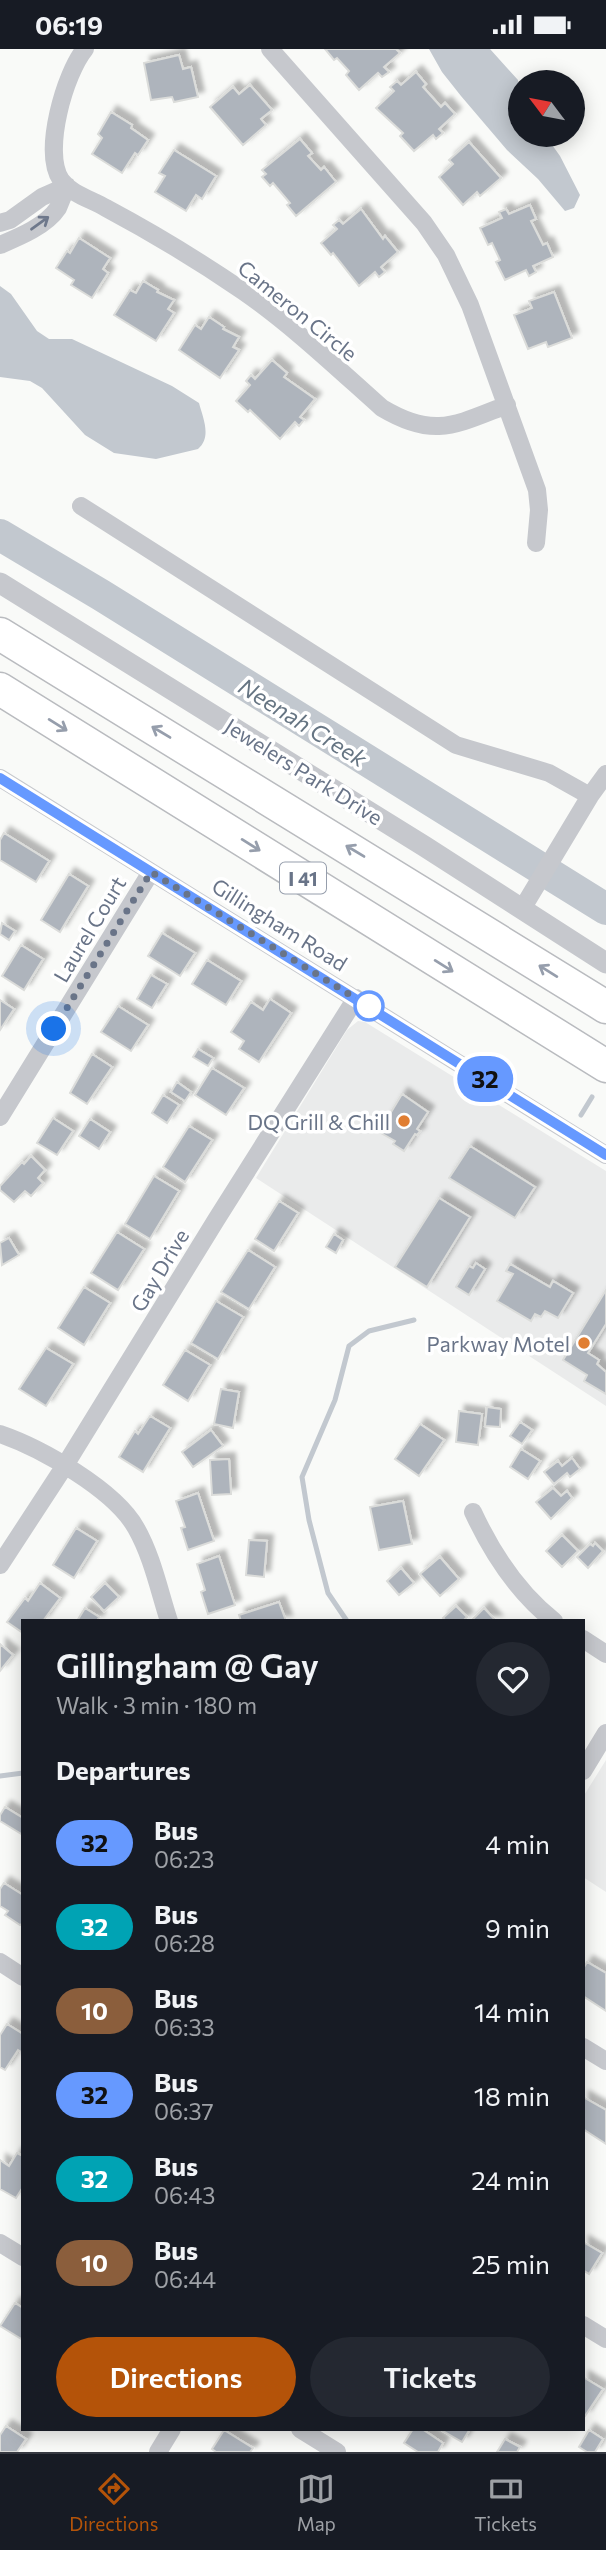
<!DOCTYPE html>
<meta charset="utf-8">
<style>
:root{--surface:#171b24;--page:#242831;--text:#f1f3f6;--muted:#9ea1a6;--line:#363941;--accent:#b45309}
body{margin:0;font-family:Commissioner,sans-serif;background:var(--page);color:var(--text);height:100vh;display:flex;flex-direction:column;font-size:26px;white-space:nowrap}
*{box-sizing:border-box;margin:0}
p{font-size:23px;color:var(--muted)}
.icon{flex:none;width:38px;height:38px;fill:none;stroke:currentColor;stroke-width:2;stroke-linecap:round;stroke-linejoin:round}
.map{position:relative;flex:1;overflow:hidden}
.details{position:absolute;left:21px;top:1570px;width:564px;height:812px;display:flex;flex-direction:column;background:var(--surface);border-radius:0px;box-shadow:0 4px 18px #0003}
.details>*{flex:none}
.badge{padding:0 14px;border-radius:23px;font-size:24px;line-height:46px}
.needle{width:46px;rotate:302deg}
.tools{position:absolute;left:508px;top:21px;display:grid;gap:14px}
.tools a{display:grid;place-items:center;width:77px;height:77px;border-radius:50%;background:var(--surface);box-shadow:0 4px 18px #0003;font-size:35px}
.you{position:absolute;width:35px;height:35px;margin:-18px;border:5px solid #fff;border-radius:50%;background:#1a73e8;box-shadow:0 0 0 10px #1a73e833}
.map>.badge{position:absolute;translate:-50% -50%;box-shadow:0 0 0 4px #fff}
h2{padding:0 35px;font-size:26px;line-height:63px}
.round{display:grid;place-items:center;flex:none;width:74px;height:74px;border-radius:37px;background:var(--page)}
.summary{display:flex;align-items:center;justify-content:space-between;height:119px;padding:0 35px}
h1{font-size:33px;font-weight:600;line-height:52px}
.primary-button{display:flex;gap:14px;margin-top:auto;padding:14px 35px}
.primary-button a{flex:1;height:80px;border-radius:42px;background:var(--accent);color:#fff;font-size:28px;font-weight:600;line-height:80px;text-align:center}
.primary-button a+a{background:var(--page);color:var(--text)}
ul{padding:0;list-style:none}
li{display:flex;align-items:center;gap:21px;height:84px;padding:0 35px}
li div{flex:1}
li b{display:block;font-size:26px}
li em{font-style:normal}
li .badge{min-width:77px;font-weight:700;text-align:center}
.status{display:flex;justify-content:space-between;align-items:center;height:49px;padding:0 35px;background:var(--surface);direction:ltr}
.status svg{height:19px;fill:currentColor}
.menu{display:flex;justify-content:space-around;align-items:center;height:98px;border-top:2px solid var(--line);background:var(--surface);font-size:19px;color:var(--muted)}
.menu a{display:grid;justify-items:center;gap:4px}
.menu .active{color:var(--accent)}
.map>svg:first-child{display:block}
</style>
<div class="status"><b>06:19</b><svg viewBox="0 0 49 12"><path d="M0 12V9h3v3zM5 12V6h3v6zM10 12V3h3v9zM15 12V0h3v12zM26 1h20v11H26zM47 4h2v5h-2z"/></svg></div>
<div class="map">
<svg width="606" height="2403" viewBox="0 0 606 2403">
<defs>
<filter id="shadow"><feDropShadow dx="6" dy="-6" stdDeviation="2" flood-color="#0004"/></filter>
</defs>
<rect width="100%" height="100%" fill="#f9faf8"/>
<path fill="#eaebeb" d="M358,972l7,1 241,149v235l-350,-228 91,-148z
M606,1711v132l-23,-15v-80z"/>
<path fill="#c2c8cf" d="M429,0h61l28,31 2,55h25l15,21 20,39 -6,13 -9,3 -27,-32 -31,-29 -46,-54 -19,-24z
M0,237l11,8 26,37 12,8h23l100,47 27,17c4,15 13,34 -1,46l-42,10 -42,-6 -29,-18 -43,-47 -12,-7 -30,-4z
M0,475l80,46 -2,12 -17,-2 -61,-35z"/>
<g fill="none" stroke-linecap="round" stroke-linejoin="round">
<path stroke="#c2c8cf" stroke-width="5" d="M581,1066l11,-18
M347,1572l-19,-28 -19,-73 -7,-43 33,-77 14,-54 20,-15 45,-11
M0,1727l23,-3"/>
<path stroke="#c2c8cf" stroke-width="32" d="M0,486l101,60 505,314"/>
</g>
<path fill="#aeb4bc" stroke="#dbdcda" stroke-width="2" filter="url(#shadow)" d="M325,0h71l4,4 -16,14 5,5 -7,5 -4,-4 -19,17 -13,-15 3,-4 -12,-13 -3,2z
M179,6l4,14 8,-2 7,30 -24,5 -2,-5 -21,3 -7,-37z
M416,23l10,12 -3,3 18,20 4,-4 10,11 -16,15 4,4 -7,6 -3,-4 -19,16 -14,-15 3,-3 -27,-25 18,-17 -4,-4 7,-6 4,4z
M250,36l22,25 -11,9 5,6 -23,20 -33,-38 23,-20 6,7z
M111,63l21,13 -1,3 17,12 -10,15 -3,-2 -13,20 -30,-19 10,-16 -4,-4z
M300,90l12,14 -4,3 13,14 3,-3 12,15 -40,34 -9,-11 3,-2 -17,-20 -3,3 -8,-9 4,-3 -4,-4z
M469,93l32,36 -21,18 -3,-4 -14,13 -24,-28 14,-13 -4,-4z
M174,101l42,26 -14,23 -6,-4 -10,16 -31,-19 10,-16 -6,-3z
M530,156l6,14 -5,2 12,24 4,-2 6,14 -20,9 3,6 -7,4 -3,-6 -21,10 -9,-18 4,-2 -8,-17 -4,2 -8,-17 22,-10 -3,-6 7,-3 3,5z
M361,160l22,30 2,-3 13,16 -17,15 4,5 -6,5 -4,-5 -16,14 -26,-33 -2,2 -10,-12 16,-14 -4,-4 6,-5 4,4z
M79,189l31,20 -7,11 5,4 -16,25 -21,-13 3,-5 -18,-12 11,-17 3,2z
M143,232l15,9 -1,2 17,8 -6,9 6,4 -18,28 -42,-26 16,-25 6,3z
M554,243l18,46 -24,9 -2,-5 -18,7 -14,-34 18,-7 -3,-7z
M209,268l15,10 -1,2 16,8 -6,10 6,3 -19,28 -41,-28 16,-25 6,4z
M272,311l15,13 -3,4 31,22 -15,18 4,3 -5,6 -4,-4 -15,17 -30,-29 -2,2 -12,-11 14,-16 -4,-4 5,-6 4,4z
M4,784l45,28 -13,21 -36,-22v-20z
M69,825l19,12 -28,46 -19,-12z
M2,874l13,8 -6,9 -9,-6z
M162,884l33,20 -15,23 -32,-20z
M21,896l22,14 -19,31 -22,-14z
M207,911l34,21 -15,24 -34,-21z
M151,926l16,9 -15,24 -15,-9z
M270,950l21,14 -32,49 -20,-13 5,-8 -13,-9 20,-30 12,8z
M0,951l14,9 -14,21z
M118,957l30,19 -17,26 -30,-19z
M198,1000l15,9 -5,8 -15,-9z
M92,1005l20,13 -25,37 -17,-11z
M212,1019l32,20 -18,27 -31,-20z
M177,1033l14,10 -6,9 -14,-9z
M402,1045l26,18 -11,17 3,2 -3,4 -2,-1 -11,17 -11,-7 2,-3 -16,-9z
M163,1046l16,10 -12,18 -15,-10z
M53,1069l20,13 -16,24 -20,-12z
M90,1070l20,13 -11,17 -20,-13z
M189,1077l23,14 -27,42 -22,-15z
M470,1097l65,41 -20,31 -66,-40z
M31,1107l14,14 -7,8 5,5 -12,13 -6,-5 -11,11 -14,-12v-4l22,-24 2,2z
M154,1127l25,15 -29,48 -25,-15z
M439,1149l31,19 -43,70 -32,-20z
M279,1152l19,12 -24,38 -19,-12z
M117,1183l27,17 -26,41 -27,-17z
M334,1185l9,6 -7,13 -10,-6z
M9,1189l10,17 -17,10 -2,-22z
M248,1201l27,17 -26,42 -28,-17z
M476,1214l9,6 -16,26 -13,-8 13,-21 4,2z
M510,1215l40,23 3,-6 20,12 -15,25 -13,-7 -4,6 -6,-3 -4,7 -34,-20 16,-27 -7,-3z
M84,1238l26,16 -26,42 -26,-17z
M606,1241v34l-18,29 11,7 -2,4 9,8v22l-22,-13 3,-6 -24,-15z
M216,1252l27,16 -25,42 -27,-16z
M46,1299l27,16 -27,42 -27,-17z
M185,1301l25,15 -22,36 -25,-16z
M221,1340l18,3 -6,36 -19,-4z
M487,1358l14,2 -1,18 -15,-1z
M459,1362l23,3 -4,31 -22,-3z
M150,1367l20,12 -27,44 -24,-15 16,-26 3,3z
M520,1373l12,8 -10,14 -12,-8z
M420,1375l24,16 -25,36 -24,-17z
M211,1381l12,16 -30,21 -11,-15z
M521,1400l19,12 -12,18 -18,-12z
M572,1409l8,11 -10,8 -3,-4 -13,11 -10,-12 14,-11 4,5z
M229,1410l2,35 -19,1 -2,-35z
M553,1439l8,8 6,-5 5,7 -21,21 -15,-17z
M198,1444l16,48 -26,9 -7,-22 4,-1 -9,-26z
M403,1452l9,43 -33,6 -9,-43z
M76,1479l21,13 -23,37 -21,-13z
M562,1486l16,16 -16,16 -16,-16z
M249,1491l18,1 -3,36 -18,-2z
M595,1494l8,8 -15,17 -11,-11 13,-13 3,2z
M219,1507l16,49 -27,9 -7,-22 4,-2 -8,-26z
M440,1508l19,22 -19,17 -20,-22z
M401,1519l13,15 -15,12 -12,-14z
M40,1534l20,15 -17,23h-20v12l-16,-11 18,-24 3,3z
M105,1534l14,14 -15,14 -13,-14z
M279,1553l7,19h-45l-2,-6z
M456,1557l11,11 -4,4h-17l-3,-3z
M85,1559l14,9 -2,4h-20z
M484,1559l12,13h-25z
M0,1595l13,11 -13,16z
M5,1758l18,11v17l-23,-14v-6z
M4,1834l19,12v28l-3,2 -15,-10 3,-4 -8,-5v-17z
M587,1913l19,11v38l-23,-15v-27z
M7,1975l16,10v19l-5,-3 -13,20 -5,-3v-32z
M583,2048l23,13v34l-23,-15z
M17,2104l6,3v31l-7,11 -16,-9v-29l9,6z
M583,2193l19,11 -13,21 -6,-4z
M15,2254l8,5v32l-23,-14z
M583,2328l20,12 -18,27 -2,-1z
M6,2377l20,13 -9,13h-17v-17z
M413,2380h9l21,14 -5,9h-20l-14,-9z
M444,2380h26l-8,13 -19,-11z
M224,2381l29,18 -3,4h-34l-4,-3z
M589,2381l14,9 -8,13h-8l-8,-5z
M505,2390l15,8 -3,5h-20z"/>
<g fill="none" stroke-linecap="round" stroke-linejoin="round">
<g stroke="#b9bbbf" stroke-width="35">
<path id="motorway" d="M0,585l606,373
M0,640l606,377"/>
</g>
<path stroke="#c6c8cd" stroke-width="18" d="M85,0c-20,24 -43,103 -24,131 11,15 30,19 45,28 47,25 93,53 137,83 49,34 94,77 139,117 52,31 73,17 125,-3
M270,0l154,174 22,32 24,50 67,185 2,20 -3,33
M0,174l10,-3 32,-23 25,-11
M0,196c19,-8 46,-19 58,-37 3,-7 6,-15 9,-22
M81,457l375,239 93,28 41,23
M0,729l606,377
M522,860l68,-113 16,-22
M0,1068l151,-245
M0,1385c41,14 115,56 136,94 16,28 23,62 33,93
M473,1463c19,41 45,81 81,109
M0,1516l64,-98 152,-247 140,-222
M583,1590l23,15
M583,1722l23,-38
M0,1913l23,15
M583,1998l23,14
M0,2194l23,14
M583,2276l23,14
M300,2380l37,23
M158,2403l14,-23"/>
<path stroke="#c6c8cd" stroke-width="21" d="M0,534l424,263 182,117"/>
<use href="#motorway" stroke="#fff" stroke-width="32"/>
</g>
<defs><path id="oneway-shaft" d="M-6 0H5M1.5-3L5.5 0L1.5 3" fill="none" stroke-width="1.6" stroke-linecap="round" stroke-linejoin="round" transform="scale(1.75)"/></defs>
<use stroke="#6e788b" href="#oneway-shaft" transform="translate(40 174) rotate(-36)"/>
<g stroke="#969eac">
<use href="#oneway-shaft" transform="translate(58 676) rotate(32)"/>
<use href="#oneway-shaft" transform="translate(161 683) rotate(-149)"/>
<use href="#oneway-shaft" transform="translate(251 796) rotate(32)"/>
<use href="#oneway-shaft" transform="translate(355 802) rotate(-149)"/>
<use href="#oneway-shaft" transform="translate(444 917) rotate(32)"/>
<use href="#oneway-shaft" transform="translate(548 922) rotate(-148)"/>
</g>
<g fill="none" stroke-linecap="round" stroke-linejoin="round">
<g stroke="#fff" stroke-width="16">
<path id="line" d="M0,729l606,377"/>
</g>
<use href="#line" stroke="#69f" stroke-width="10"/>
<path stroke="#697488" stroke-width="7" stroke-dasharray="0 12.6" d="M54,980l97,-157 227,140 -9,-6"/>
</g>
<circle fill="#fff" stroke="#69f" stroke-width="3.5" cx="369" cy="957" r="14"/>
<g fill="#e07e32" stroke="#fff" stroke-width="2.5">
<circle cx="404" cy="1072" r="7"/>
<circle cx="584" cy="1294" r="7"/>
</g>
<g text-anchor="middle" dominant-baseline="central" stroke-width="7" stroke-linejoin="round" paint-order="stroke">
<rect fill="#fff" stroke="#969eac" stroke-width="2" x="280" y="813.5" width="46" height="31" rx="5"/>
<g font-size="19" font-weight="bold" fill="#697488">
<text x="303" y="829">I 41</text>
</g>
<g font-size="21" fill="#697488" stroke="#fff">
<text transform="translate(298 261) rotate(39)">Cameron Circle</text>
<text transform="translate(304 722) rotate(32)">Jewelers Park Drive</text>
<text transform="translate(280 875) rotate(32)">Gillingham Road</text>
<text transform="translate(89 880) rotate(-59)">Laurel Court</text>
<text transform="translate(159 1221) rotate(-59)">Gay Drive</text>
</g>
<g font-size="21" fill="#697488" stroke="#fff" text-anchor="end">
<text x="390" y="1072">DQ Grill &amp; Chill</text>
<text x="570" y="1294">Parkway Motel</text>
</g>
<g font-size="23" font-style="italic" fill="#667583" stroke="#fff">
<text transform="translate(303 673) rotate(32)">Neenah Creek</text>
</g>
</g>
</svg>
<div class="tools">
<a><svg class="needle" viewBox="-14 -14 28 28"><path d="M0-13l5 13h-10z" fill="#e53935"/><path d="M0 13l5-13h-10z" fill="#9ea1a6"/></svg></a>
</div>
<div class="you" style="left:54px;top:980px"></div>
<b class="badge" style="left:485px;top:1030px;background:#69f;color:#111">32</b>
<section class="details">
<div class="summary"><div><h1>Gillingham @ Gay</h1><p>Walk · 3 min · 180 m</p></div><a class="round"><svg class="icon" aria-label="heart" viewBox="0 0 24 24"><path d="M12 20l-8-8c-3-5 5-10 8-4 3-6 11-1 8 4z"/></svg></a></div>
<h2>Departures</h2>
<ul>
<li><span class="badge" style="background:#69f;color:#111">32</span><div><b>Bus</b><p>06:23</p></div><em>4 min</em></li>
<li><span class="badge" style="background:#00a3b4;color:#fff">32</span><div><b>Bus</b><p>06:28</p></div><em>9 min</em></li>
<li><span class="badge" style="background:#8b5e3c;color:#fff">10</span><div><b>Bus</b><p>06:33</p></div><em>14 min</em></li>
<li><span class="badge" style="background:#69f;color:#111">32</span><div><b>Bus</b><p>06:37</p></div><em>18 min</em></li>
<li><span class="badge" style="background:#00a3b4;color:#fff">32</span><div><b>Bus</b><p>06:43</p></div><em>24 min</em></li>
<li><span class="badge" style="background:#8b5e3c;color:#fff">10</span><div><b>Bus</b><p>06:44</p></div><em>25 min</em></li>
</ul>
<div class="primary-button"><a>Directions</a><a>Tickets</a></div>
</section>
</div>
<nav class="menu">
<a class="active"><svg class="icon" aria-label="directions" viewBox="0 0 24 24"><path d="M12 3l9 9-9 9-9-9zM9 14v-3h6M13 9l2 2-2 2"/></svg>Directions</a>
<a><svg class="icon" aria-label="map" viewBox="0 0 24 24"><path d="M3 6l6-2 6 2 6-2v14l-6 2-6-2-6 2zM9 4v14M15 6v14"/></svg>Map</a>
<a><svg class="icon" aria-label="tickets" viewBox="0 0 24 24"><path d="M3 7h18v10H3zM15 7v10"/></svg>Tickets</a>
</nav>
